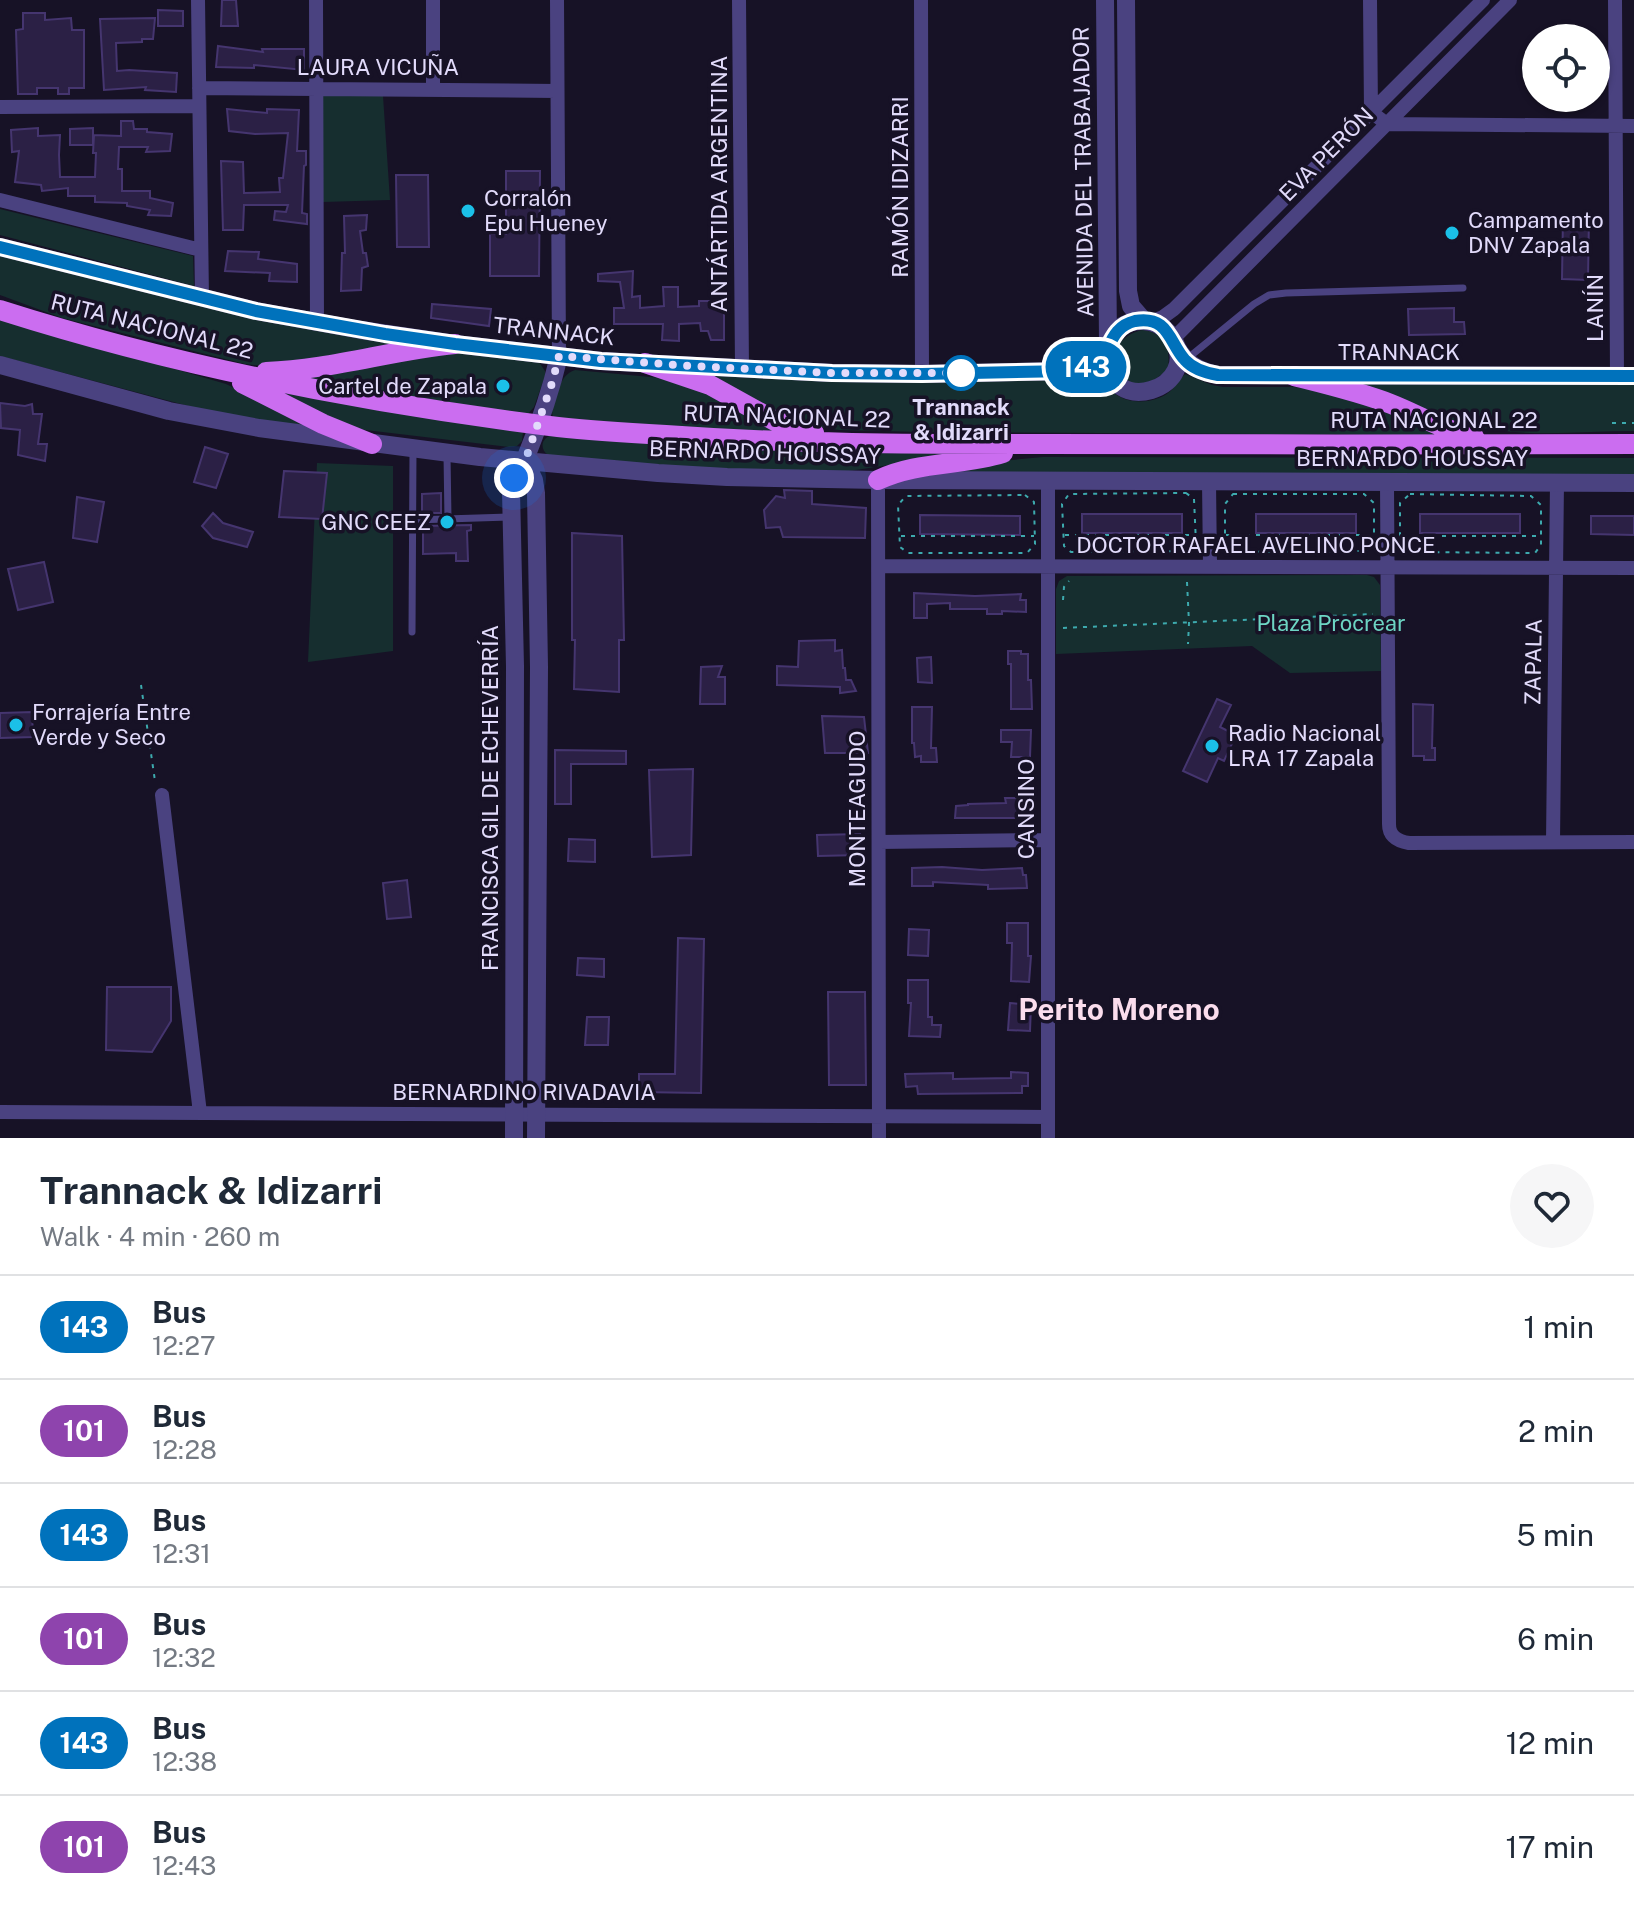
<!DOCTYPE html>
<meta charset="utf-8">
<style>
:root{--surface:#fff;--page:#f6f6f7;--text:#1f2937;--muted:#747a83;--line:#e0e1e3}
body{margin:0;font-family:"Public Sans",sans-serif;background:var(--page);color:var(--text);height:100vh;display:flex;flex-direction:column;font-size:30px;white-space:nowrap}
*{box-sizing:border-box;margin:0}
p{font-size:26px;color:var(--muted)}
.icon{flex:none;width:44px;height:44px;fill:none;stroke:currentColor;stroke-width:2;stroke-linecap:round;stroke-linejoin:round}
.map{position:relative;height:1138px;overflow:hidden}
.details{display:flex;flex-direction:column;background:var(--surface);flex:1}
.details>*{flex:none}
.badge{padding:0 16px;border-radius:26px;font-size:28px;line-height:52px}
.controls{position:absolute;left:1522px;top:24px;display:grid;gap:16px}
.controls a{display:grid;place-items:center;width:88px;height:88px;border-radius:50%;background:var(--surface);box-shadow:0 2px 6px #0004;font-size:40px}
.you{position:absolute;width:40px;height:40px;margin:-20px;border:6px solid #fff;border-radius:50%;background:#1a73e8;box-shadow:0 0 0 12px #1a73e833}
.map>.badge{position:absolute;translate:-50% -50%;box-shadow:0 0 0 4px #fff}
.round{display:grid;place-items:center;flex:none;width:84px;height:84px;border-radius:42px;background:var(--page)}
.head{display:flex;align-items:center;justify-content:space-between;height:136px;padding:0 40px}
h1{font-size:38px;font-weight:700;line-height:60px}
ul{padding:0;list-style:none}
li{display:flex;align-items:center;gap:24px;height:104px;padding:0 40px;border-top:2px solid var(--line)}
li div{flex:1}
li b{display:block;font-size:30px}
li em{font-style:normal}
li .badge{min-width:88px;font-weight:700;text-align:center}
.map>svg:first-child{display:block}
</style>
<div class="map">
<svg width="1634" height="1138" viewBox="0 0 1634 1138">
<rect width="100%" height="100%" fill="#171226"/>
<path fill="#162e2f" d="M322,94l61,2 7,104 -67,2z
M0,209l193,47 1,30 -194,-51z
M0,254l406,90 -142,22 -19,-2 -183,-46 -62,-23z
M0,318l226,66 96,47 -126,-23 -196,-52z
M1143,330c25,4 27,18 25,40l-23,16c-6,-2 -15,-3 -20,-7 -22,-18 -7,-45 18,-49z
M436,351l103,11 6,9v5l-11,31 -7,8 -239,-38z
M575,370l108,10 108,53 -77,-2 -161,-14 -1,-5c5,-16 6,-36 23,-42z
M1099,371c4,7 7,16 14,21 14,13 40,12 55,1 7,-5 11,-13 17,-19l27,11 11,2h71l41,5 116,43 -530,-3 -82,-2 -38,-6 -102,-49z
M1344,382l290,2v47c-43,0 -88,5 -130,0 -56,-6 -108,-29 -160,-49z
M264,387l259,45 -1,9 -5,5 -8,1 -152,-18z
M549,436l422,17 -129,19 -144,-3 -150,-14c-7,-5 -8,-14 1,-19z
M1043,457l591,1v19l-686,-4 53,-12z
M317,463l76,3v185l-85,11z
M1367,575l7,2 6,8 1,86 -91,2 -38,-27 -196,8v-65l3,-8 8,-5z"/>
<path fill="#2b2045" stroke="#45356f" stroke-width="2" d="M222,0h14l2,26h-17z
M158,10l25,1v15h-25z
M23,13h22v7l26,-2 1,12h12v58h-15v6h-11v-6h-21v6h-19l-2,-64 7,-1z
M155,18l-2,21h-11v3l-26,1 1,28 12,-1 48,3 -1,19 -31,-2 1,-3 -42,3 -4,-71z
M218,46l45,6 -1,-3h42v21l-50,-5v3l-38,-1z
M227,109l40,4v-4l32,1 -2,41h9v14l-2,1 -2,47 5,1v10l-33,-4 1,-9 11,1 2,-7h-44l-1,25h-20l-2,-69 22,1 1,31 36,-1 -1,-14h4l5,-45 -33,1 -26,-3z
M121,121h12l1,8h13v3l25,2 -2,17 -24,1 2,-5h-29l-1,22h4v22h28v7l23,5 -2,13 -23,-1 2,-5 -23,-4v-3l-32,-1v-6h-27v-8l-26,3 -1,-6 -26,-3 4,-31 -7,1 -1,-22 27,-2v8l22,-1 -1,20 1,22h35l1,-24h-3l1,-18 27,1z
M93,128v17h-23v-16z
M506,171h34l-1,105h-49v-42h16z
M396,175h32l1,72h-32z
M367,215l-1,15 -6,1 3,22h3l2,13 -6,2 -1,22 -20,1 1,-38h3l-1,-37z
M1563,216h26l-1,64 -26,-1z
M228,251l31,1 -1,7 39,5v18l-28,-1 1,-8 -45,-2z
M633,271l-1,26 8,-1v12l24,-2 -1,-19h15v20l21,-1v-5h25v39h-13l-3,-9h-7l-1,-8 -21,1v17l-17,-1 1,-16h-49v-16h10l-4,-26 -22,-1v-7z
M432,304l59,5 -2,17 -58,-8z
M1454,308v14h10l1,12 -56,1 -1,-26z
M0,403l25,3 7,-2 1,10h9l-4,30h9l-2,17 -27,-6 2,-25 -19,-2z
M205,447l23,7 -12,34 -22,-6z
M284,471l43,2 -5,46 -43,-2z
M784,490l28,1v13l54,4 -1,30 -82,-1 -3,-10 -14,1 -2,-18 12,-14 9,2z
M441,493v20h-19v-19z
M77,497l27,5 -7,40 -24,-4z
M213,513l10,10 30,9 -6,15 -34,-9 -11,-12z
M1082,514h100v19h-100z
M1256,514h100v19h-100z
M1420,514h100v19h-100z
M920,515l100,1v19l-100,-1z
M1591,516h43v19l-43,-1z
M471,525v5l-4,1 1,30h-12v-8l-33,1v-28z
M572,533l50,3 2,104h-5v52l-45,-3 1,-49h-3z
M44,562l9,40 -35,8 -10,-41z
M914,593l61,3 46,-2 -1,6h6v12l-24,-1v3h-15v-5h-37v-6l-23,1v14h-13z
M835,640v11l7,-1 1,18h2l1,12h5l5,11 -16,2v-6l-63,-2v-19l21,1 1,-26z
M1008,651h13v3h7v26h3l1,29h-21v-45h-3z
M931,657l1,26 -14,-1 -1,-24z
M722,666l-4,11h7v27h-25l1,-37z
M1217,699l14,6 -11,22 16,8 -12,26 -6,-3 -11,24 -24,-11z
M1413,704l20,1 -1,43h3v12h-11v-4h-11z
M912,707h20l-1,41h5l1,14h-16v-6l-6,1 -1,-14h-2z
M32,712l1,25 -33,1v-25z
M822,716l42,1 4,36h-43z
M1001,730h30l-1,27h-19l1,-15h-11z
M555,750l71,1v13h-55v40h-16z
M693,769l-2,86 -39,2 -3,-87z
M1005,798h21v12h-5v8h-66l1,-12 12,-1v-1l38,-1z
M860,834v21l-42,1 -1,-21z
M569,839l26,1v22l-27,-1z
M942,867l40,3 40,-2 1,7h3l1,13 -39,1v-4l-55,-3v4h-21v-18z
M407,880l4,37 -24,2 -4,-36z
M1007,923h21v33h3l-2,26 -18,-1 1,-38h-5z
M909,929l20,1 -1,26 -20,-1z
M678,938l26,1 -3,154 -62,-1v-18h36z
M578,958l26,1v18l-27,-2z
M908,980h20v37h4v8h9l-1,12 -31,-1 2,-33h-3z
M107,987h64v34l-19,31 -46,-2z
M828,992h37l1,93h-37z
M1010,1003l21,2 -1,26 -22,-1z
M587,1017h22l-1,28h-23z
M1011,1072l17,1v13h-6v7l-104,1 -1,-8 -11,1 -1,-13 48,-1v6l58,-1z"/>
<g fill="none" stroke-linecap="round" stroke-linejoin="round">
<path stroke="#3daaae" stroke-width="2" stroke-dasharray="4 6" stroke-linecap="butt" d="M1612,423h22
M1186,493l8,6 2,44 -8,8 -117,1 -7,-6 -2,-42 7,-10z
M1233,494h131l10,9v39l-8,9 -132,1 -9,-8v-40z
M1410,494l121,2 10,9v40l-6,8 -126,-1 -9,-9v-40z
M1025,495l9,7 1,42 -8,9h-119l-8,-6 -2,-42 8,-9z
M1065,535h129
M1226,535h146
M901,536h133
M1402,536h137
M1187,582l2,41 -1,21
M1063,600l1,-13 5,-6
M1063,628l310,-14
M141,685l14,96"/>
<path stroke="#4a4280" stroke-width="7" d="M1188,358l66,-54 15,-9 17,-2 177,-5
M447,455l1,64
M414,520l95,-3
M412,632l1,-181"/>
<path stroke="#4a4280" stroke-width="14" d="M198,0l4,299
M316,0l1,322
M557,0l2,356
M739,0l3,369
M921,0l1,374
M1370,0l1,112 16,12 247,2
M1615,0l2,376
M199,88l358,3
M433,90v-90
M0,107l199,-1
M0,200l201,50
M1151,322l12,-5 11,-8 309,-309
M1173,339l337,-339
M878,480l1,658
M1209,481l1,86
M1387,482l2,342c0,12 8,17 20,19l225,-1
M879,566l755,2
M162,795l38,318
M879,842l169,-2
M1553,842l4,-360
M0,1112l1048,5
M1048,1138v-657"/>
<path stroke="#4a4280" stroke-width="18" d="M1105,0l3,343
M1126,0l2,291 3,15 13,15
M0,247l256,64 105,19 94,14 146,17 231,12 90,1 147,-3c13,-1 25,-5 33,-15 13,-15 9,-33 38,-35 12,-1 24,5 31,15 36,52 -67,87 -65,15
M1176,346c10,18 23,25 42,29l416,1
M0,365l169,46 90,17 221,29 178,16 69,4 151,3 756,3
M525,461l9,19 2,13 3,174 -3,471
M514,1138l1,-472 -4,-175c2,-14 11,-21 15,-34 13,-32 25,-67 33,-101"/>
<path stroke="#cb6df0" stroke-width="20" d="M0,310c182,58 369,94 558,117 36,4 72,6 108,8 124,9 248,9 372,9 199,1 397,0 596,0
M645,363l65,22 65,36 39,12
M266,372c64,-2 126,-22 189,-28
M1294,376c32,8 66,16 97,28 28,11 54,27 83,33
M242,383l81,41 49,20
M878,480c40,-19 84,-14 125,-27"/>
</g>
<g fill="none" stroke-linecap="round" stroke-linejoin="round">
<g stroke="#fff" stroke-width="18">
<path id="line" d="M0,247l256,64 129,23 70,10 146,17 231,12 90,1 147,-3c14,-2 30,-7 37,-20 7,-14 12,-26 29,-30 34,-6 34,22 50,39 8,9 21,13 33,15l416,1"/>
</g>
<use href="#line" stroke="#0072bc" stroke-width="12"/>
<path stroke="#e2dbfb" stroke-width="8" stroke-dasharray="0 14.4" d="M514,478l11,-17 27,-78 7,-27 131,10 142,7h129"/>
</g>
<g fill="#1bc0e8" stroke="#171226" stroke-width="3">
<circle cx="468" cy="211" r="8"/>
<circle cx="1452" cy="233" r="8"/>
<circle cx="503" cy="386" r="8"/>
<circle cx="447" cy="522" r="8"/>
<circle cx="16" cy="725" r="8"/>
<circle cx="1212" cy="746" r="8"/>
</g>
<circle fill="#fff" stroke="#0072bc" stroke-width="4" cx="961" cy="373" r="16"/>
<g text-anchor="middle" dominant-baseline="central" stroke-width="7" stroke-linejoin="round" paint-order="stroke">
<g font-size="22" fill="#e2dbfb" stroke="#171226">
<text x="378" y="67">LAURA VICUÑA</text>
<text transform="translate(1326 154) rotate(-45)">EVA PERÓN</text>
<text transform="translate(1083 172) rotate(-91)">AVENIDA DEL TRABAJADOR</text>
<text transform="translate(719 184) rotate(-90)">ANTÁRTIDA ARGENTINA</text>
<text transform="translate(900 187) rotate(-90)">RAMÓN IDIZARRI</text>
<text transform="translate(1595 308) rotate(-90)">LANÍN</text>
<text transform="translate(152 326) rotate(14)">RUTA NACIONAL 22</text>
<text transform="translate(554 331) rotate(6)">TRANNACK</text>
<text x="1399" y="352">TRANNACK</text>
<text transform="translate(787 416) rotate(2)">RUTA NACIONAL 22</text>
<text x="1434" y="420">RUTA NACIONAL 22</text>
<text transform="translate(765 452) rotate(2)">BERNARDO HOUSSAY</text>
<text x="1412" y="458">BERNARDO HOUSSAY</text>
<text x="1256" y="545">DOCTOR RAFAEL AVELINO PONCE</text>
<text transform="translate(1533 662) rotate(-89)">ZAPALA</text>
<text transform="translate(490 798) rotate(-90)">FRANCISCA GIL DE ECHEVERRÍA</text>
<text transform="translate(857 809) rotate(-90)">MONTEAGUDO</text>
<text transform="translate(1026 809) rotate(-90)">CANSINO</text>
<text x="524" y="1092">BERNARDINO RIVADAVIA</text>
</g>
<g font-size="22" fill="#e2dbfb" stroke="#171226" text-anchor="start">
<text x="484" y="198">Corralón<tspan x="484" dy="25">Epu Hueney</tspan></text>
<text x="1468" y="220">Campamento<tspan x="1468" dy="25">DNV Zapala</tspan></text>
<text x="487" y="386" text-anchor="end">Cartel de Zapala</text>
<text x="431" y="522" text-anchor="end">GNC CEEZ</text>
<text x="32" y="712">Forrajería Entre<tspan x="32" dy="25">Verde y Seco</tspan></text>
<text x="1228" y="733">Radio Nacional<tspan x="1228" dy="25">LRA 17 Zapala</tspan></text>
</g>
<g font-size="22" font-weight="bold" fill="#e2dbfb" stroke="#171226">
<text x="961" y="407">Trannack<tspan x="961" dy="25">&amp; Idizarri</tspan></text>
</g>
<g font-size="22" fill="#6dd5c4" stroke="#171226">
<text x="1331" y="623">Plaza Procrear</text>
</g>
<g font-size="30" font-weight="bold" fill="#fbdded" stroke="#171226">
<text x="1119" y="1009">Perito Moreno</text>
</g>
</g>
</svg>
<div class="controls">
<a><svg class="icon" aria-label="locate" viewBox="0 0 24 24"><circle cx="12" cy="12" r="6"/><path d="M12 2v4M12 18v4M2 12h4M18 12h4"/></svg></a>
</div>
<div class="you" style="left:514px;top:478px"></div>
<b class="badge" style="left:1086px;top:367px;background:#0072bc;color:#fff">143</b>
</div>
<section class="details">
<div class="head"><div><h1>Trannack &amp; Idizarri</h1><p>Walk · 4 min · 260 m</p></div><a class="round"><svg class="icon" aria-label="heart" viewBox="0 0 24 24"><path d="M12 20l-8-8c-3-5 5-10 8-4 3-6 11-1 8 4z"/></svg></a></div>
<ul>
<li><span class="badge" style="background:#0072bc;color:#fff">143</span><div><b>Bus</b><p>12:27</p></div><em>1 min</em></li>
<li><span class="badge" style="background:#8e44ad;color:#fff">101</span><div><b>Bus</b><p>12:28</p></div><em>2 min</em></li>
<li><span class="badge" style="background:#0072bc;color:#fff">143</span><div><b>Bus</b><p>12:31</p></div><em>5 min</em></li>
<li><span class="badge" style="background:#8e44ad;color:#fff">101</span><div><b>Bus</b><p>12:32</p></div><em>6 min</em></li>
<li><span class="badge" style="background:#0072bc;color:#fff">143</span><div><b>Bus</b><p>12:38</p></div><em>12 min</em></li>
<li><span class="badge" style="background:#8e44ad;color:#fff">101</span><div><b>Bus</b><p>12:43</p></div><em>17 min</em></li>
</ul>
</section>
